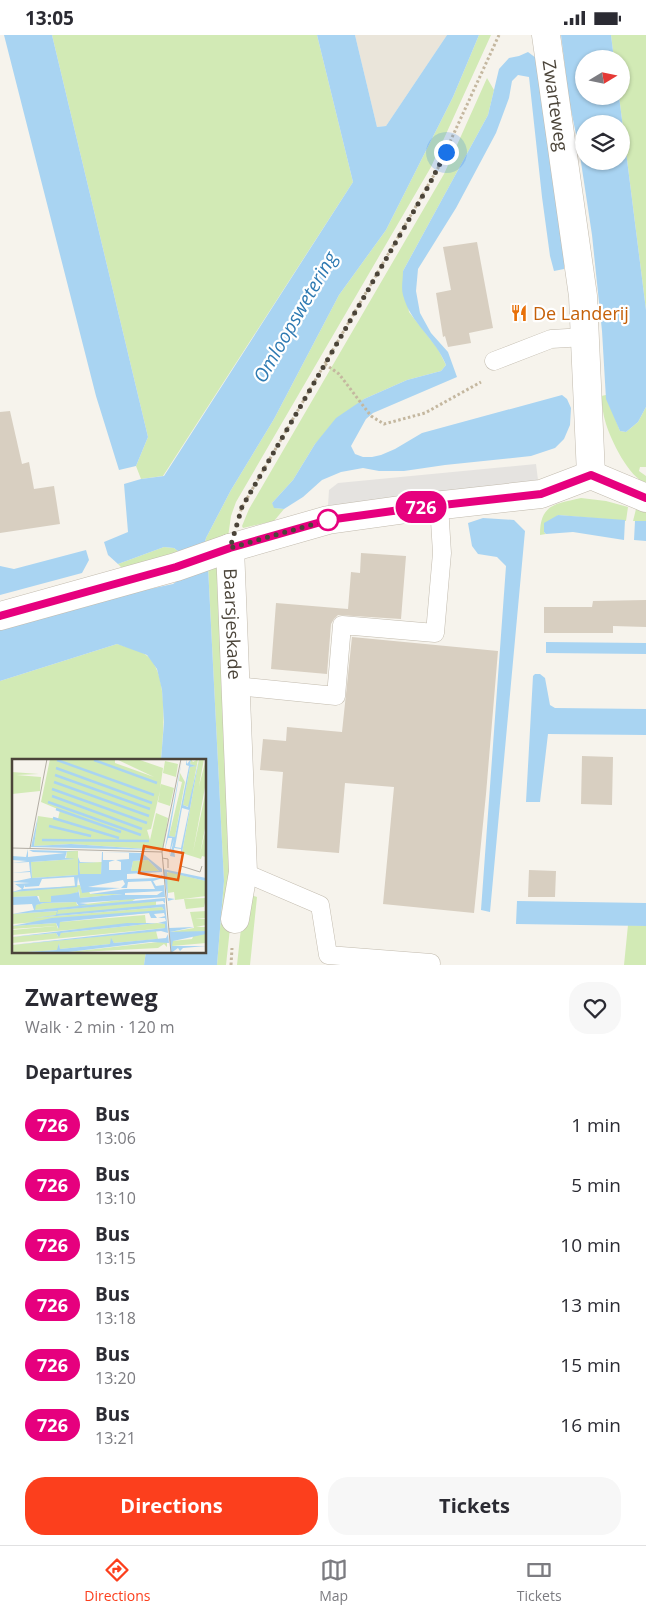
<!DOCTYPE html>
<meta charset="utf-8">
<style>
:root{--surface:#fff;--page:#f7f7f7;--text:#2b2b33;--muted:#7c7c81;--line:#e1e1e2;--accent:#fc3f1d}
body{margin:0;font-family:"Open Sans",sans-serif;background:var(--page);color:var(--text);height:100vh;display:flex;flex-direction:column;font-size:19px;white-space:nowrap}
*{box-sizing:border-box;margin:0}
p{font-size:16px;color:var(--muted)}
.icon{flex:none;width:28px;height:28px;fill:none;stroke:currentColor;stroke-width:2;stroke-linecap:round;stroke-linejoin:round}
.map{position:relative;height:930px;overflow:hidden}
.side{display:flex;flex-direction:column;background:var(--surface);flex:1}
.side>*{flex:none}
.badge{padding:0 10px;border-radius:16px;font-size:18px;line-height:32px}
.needle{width:32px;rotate:80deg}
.tools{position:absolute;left:575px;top:15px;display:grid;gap:10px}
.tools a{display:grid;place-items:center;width:55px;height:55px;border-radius:50%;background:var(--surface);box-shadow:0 1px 4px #0004;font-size:25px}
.you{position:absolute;width:25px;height:25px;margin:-12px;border:4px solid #fff;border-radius:50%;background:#1a73e8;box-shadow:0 0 0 8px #1a73e833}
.map>.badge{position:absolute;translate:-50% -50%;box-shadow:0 0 0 2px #fff}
h2{padding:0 25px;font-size:19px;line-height:45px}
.round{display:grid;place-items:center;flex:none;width:52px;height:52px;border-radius:20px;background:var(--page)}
.head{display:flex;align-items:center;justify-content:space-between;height:85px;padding:0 25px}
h1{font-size:24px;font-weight:700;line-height:38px}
.button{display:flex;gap:10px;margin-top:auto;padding:10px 25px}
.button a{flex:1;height:58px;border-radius:20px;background:var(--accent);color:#fff;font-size:20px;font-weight:700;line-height:58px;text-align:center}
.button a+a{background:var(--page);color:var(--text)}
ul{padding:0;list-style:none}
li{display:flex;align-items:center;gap:15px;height:60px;padding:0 25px}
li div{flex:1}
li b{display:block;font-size:19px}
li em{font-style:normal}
li .badge{min-width:55px;font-weight:700;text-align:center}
.status{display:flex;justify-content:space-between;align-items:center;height:35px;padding:0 25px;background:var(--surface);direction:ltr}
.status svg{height:14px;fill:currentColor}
.dock{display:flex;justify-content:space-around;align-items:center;height:70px;border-top:1px solid var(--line);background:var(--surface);font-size:14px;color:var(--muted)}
.dock a{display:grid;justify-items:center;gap:2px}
.dock .active{color:var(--accent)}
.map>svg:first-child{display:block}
</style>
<div class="status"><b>13:05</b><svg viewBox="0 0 49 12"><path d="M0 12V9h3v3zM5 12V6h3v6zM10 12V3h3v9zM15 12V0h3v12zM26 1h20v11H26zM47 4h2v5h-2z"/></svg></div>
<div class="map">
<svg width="646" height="930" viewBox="0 0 646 930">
<rect width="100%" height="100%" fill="#f6f3ec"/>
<path fill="#eae5da" d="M355,0h92l-61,91 -9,1z"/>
<path fill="#d2eab5" d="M52,0h265l36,147 -190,294 -22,3 -5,-13 12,-29z
M479,0h12l-60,132 -195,335 -5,14 -3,21 -25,12 3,-11 25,-48 43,-71 65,-124 47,-65 67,-133z
M611,0h35v275l-27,-214h2v-37h-7z
M487,43l7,12 -6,25 -85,156 6,41 29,37 8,16 -5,6 -34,9 -43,19 -49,45 -22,36 -21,23 3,5 9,1 -10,12 -31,7 -1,-2 7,-17 195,-335z
M606,360l14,36 6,1 12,-10 8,-15v60h-6l-1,4 7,5v7c-17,-5 -35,-43 -40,-59 -3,-9 -4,-19 -5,-28z
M581,463l25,3 22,6 -2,14 -68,-6 -14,17 2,2 -6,1c0,-31 15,-31 41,-37z
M636,474l10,2v10h-13z
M164,512l10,1 9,7 -57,17 -8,-8z
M220,527l11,357 -5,46h-9l7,-84 -16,-315z
M117,609c9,3 22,5 29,11 24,17 17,80 15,105h-147v191h132l-2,14h-144v-284z
M251,860l6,2 -7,68h-13l7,-65z
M628,890l18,1v39h-22z"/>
<path fill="#e5e3e0" d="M536,429l2,16 -210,26 1,-16 9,-7z"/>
<path fill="#a9d4f2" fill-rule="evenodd" d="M4,0h48l96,402 -12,29 -17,4 -23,-74z
M317,0h38l22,92 9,-1 61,-91h32l-26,62 -67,133 -47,65 -65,124 -43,71 -25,48 -3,11 -20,6 -9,-7 -10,-1 -46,17 -10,-9 -4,-13 24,-10 -4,-48 17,-5 23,-3 189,-294z
M561,0h50l3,24h-30v37h35l27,214v97l-8,15 -12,10 -6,-1 -14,-32 -4,-68 -10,-96 -13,-86 -10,-49zM584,89h37v37h-37z
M528,17l8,6 28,196v15l-10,2 -4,-15 -8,-59 -13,-120 -11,-2 -6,6 -3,17 -13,35 -40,75 -38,61 -2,22 4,22 11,20 17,19 9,25 -84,36 -7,6 -15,27 4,8 8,3h9l9,-2 14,-6 27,-16 140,-38 5,4 4,9 -1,17 -6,14 -9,9 -24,8 -86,9 -41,6h-25l-16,-3 -22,4 -19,8 -19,17 -19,12 -10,-1 -2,-5 21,-23 22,-36 21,-26 28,-19 43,-19 34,-9 5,-6c-10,-26 -36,-42 -43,-70 -2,-7 0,-16 0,-24l85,-156 11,-46 10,-11 10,-2z
M558,480l67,5 -1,20 -51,-8 -27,2 -2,-2v-9z
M483,483l31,2 11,11 -35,381 -9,-2 25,-344 -9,-9 -19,-3 -6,-8 -4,-23z
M635,486h11v20l-12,-1z
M86,515l3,10 -7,13 -82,22v-29l14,3z
M208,531l16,315 -7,84h-73l2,-14h59v-191h-44l3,-38 -2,-32 -5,-21 -10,-14 -30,-11 -117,37v-52l126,-35 47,-10 18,-13z
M546,607l100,1v11l-100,-1z
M535,639h5l5,4 5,27 5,3 91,1v26l-98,-1 -8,68h-14l7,-126z
M517,866l129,2v23l-130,-2z"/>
<path fill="#d8cfc1" d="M477,207l16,86 -24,5 2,10 -23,4 -3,-11 -2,1 -7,-44 15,-3 -8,-43z
M10,376l12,53 7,-2 5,27 20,-3 6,38 -60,9v-121z
M361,518l45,3 -5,63 -63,-4 -4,4 -3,5 -4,50 -56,-5 5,-66 72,6 3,-37 9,1z
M646,565v27l-33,-1v7h-69v-26h48l1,-6z
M352,602l146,14 -12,143 -12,119 -91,-9 11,-117 -49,-4 -6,70 -62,-5 6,-76 -23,-2 3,-31 23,2 1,-14 55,5z
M582,721l31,1 -1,48 -31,-1z
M529,835l27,1 -1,26h-27z"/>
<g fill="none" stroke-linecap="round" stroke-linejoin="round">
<g stroke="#c2bbae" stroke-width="19">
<path id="service" d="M494,326l57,-22 34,-2
M236,651l100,10 6,-71 93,8 7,-80 -3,-48
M243,837l77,33 8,50 103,8"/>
</g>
<g stroke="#c2bbae" stroke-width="29">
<g id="minor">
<path id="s1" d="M230,513l13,324 -8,47"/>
</g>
</g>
<g stroke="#c2bbae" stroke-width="29">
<g id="tertiary">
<path id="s2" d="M546,0l37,261 8,179"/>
<path d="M0,581l176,-49 54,-19 98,-28 79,-11 134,-15 50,-19 55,23"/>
</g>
</g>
<path stroke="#c4b79f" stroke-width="3" stroke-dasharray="2.5 2.5" stroke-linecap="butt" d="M325,329l14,10 32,42 13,8 41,-11 56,-31
M239,481l3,-9 196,-339 61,-133
M231,930l1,-17"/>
<use href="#service" stroke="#fff" stroke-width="18"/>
<use href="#minor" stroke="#fff" stroke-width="28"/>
<use href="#tertiary" stroke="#fff" stroke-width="28"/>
</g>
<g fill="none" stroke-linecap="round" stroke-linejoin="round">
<g stroke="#fff" stroke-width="11">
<path id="line" d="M0,581l176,-49 54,-19 98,-28 79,-11 134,-15 50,-19 55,23"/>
</g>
<use href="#line" stroke="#e6007e" stroke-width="8"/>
<path stroke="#4b4439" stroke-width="5" stroke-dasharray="0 9" d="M328,485l-98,28 12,-41 187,-322 17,-33"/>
</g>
<defs>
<g id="restaurant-bare" transform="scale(1.35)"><path d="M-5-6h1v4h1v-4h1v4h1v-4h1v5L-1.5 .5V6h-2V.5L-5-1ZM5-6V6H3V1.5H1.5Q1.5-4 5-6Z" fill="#e8710a" stroke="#fff" stroke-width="2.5" paint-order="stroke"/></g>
</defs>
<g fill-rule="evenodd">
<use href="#restaurant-bare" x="519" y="278"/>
</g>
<circle fill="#fff" stroke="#e6007e" stroke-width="2.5" cx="328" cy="485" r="10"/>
<g text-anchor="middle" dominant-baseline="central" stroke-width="4.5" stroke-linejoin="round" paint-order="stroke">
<g font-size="18" fill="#4b4439" stroke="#fff">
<text stroke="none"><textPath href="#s2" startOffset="71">Zwarteweg</textPath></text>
<text stroke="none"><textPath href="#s1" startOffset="76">Baarsjeskade</textPath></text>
</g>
<g font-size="18" fill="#c56008" stroke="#fff" text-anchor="start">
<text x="533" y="278">De Landerij</text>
</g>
<g font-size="19" font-style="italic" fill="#2e7ab2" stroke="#fff">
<text transform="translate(295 282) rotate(-60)">Omloopswetering</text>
</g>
</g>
<g transform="translate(12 724)">
<rect width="194" height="194" fill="#f6f3ec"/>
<path d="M38,0h65v4l39,14 -38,-18h21l26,9 -3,21 1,-5 13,4 -4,18 -12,-4 2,-11 -9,38 -4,1 3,10 6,-27 12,5 -5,32 -92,-6 -37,2 4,-30 20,3 2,-9 -19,-8zM179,0l2,3 5,-3 -9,48 -6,-2 7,-38 5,-1 -5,-2zM187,0h5l-5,27 7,-27v23l-13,70 13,-62v33l-6,31 6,-26v29l-4,-1 -1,3 -19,-6zM153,2l13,3 -2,13 -13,-4zM0,13l27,2 -23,1 25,2 -1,14 -28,3zM168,14l5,9 -10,55 -6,-1 13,-54 -3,-1zM55,92h11v24l-46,3 -1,-16 44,-3h-9zM136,101l11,11h-28l2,-10zM90,103l-1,12h-21l-1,-11zM157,113l37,9v15l-31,4 -1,-8 -6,1 -2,-20zM68,126l2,7 7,-1 1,3h33l-43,4 -1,-9 -1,3 -27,10h-11l-1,-6 -27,1v-5zM125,139l-8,5 -95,7 1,-5 9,-2 32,-1 1,3zM194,139l-2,9 -18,2 -2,-10zM144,142v6l-99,8v-5zM150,148l2,3 -14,3 -138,11v-10l45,-3v4l-24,3zM194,152v7l-11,1h11v6l-10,2h10v4l-10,1 10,2v9l-34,3v-5l20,-2 3,-7h-25l24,-4 -4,-16zM133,156l1,8 -134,12v-5l44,-4 -44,3v-3l44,-3 2,6 2,-7zM145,164l8,1v4l-153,15v-6l44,-4 2,3 3,-3zM144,172l2,8 -44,4 -3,-4v5l-51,5 -1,-6 -1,7 -46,3v-8zM155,182v6l-3,-3 -6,4 -98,5z" fill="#d2eab5"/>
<path d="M170,0l-13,77 6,1 14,-71 -3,-1v-6l1,5 4,-5 -1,5 6,2 -6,1 -7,38 5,2 11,-48 -18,99v-9l-7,-1 1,9 -5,-1 4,-17 -5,16 3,-17h-4l-4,15zM170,49l7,2 -8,38 -6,-1zM26,57l-4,30 37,-2 90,6 -130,-3zM16,90v8l37,-4 -32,-1 -4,-2 113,3 20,16v3l-35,2v5l33,-1 2,-4 1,4 -10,3 3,5 8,-1 1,12 -86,6 9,1 -9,2 -3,-4 -32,1 -8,2 -1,5 130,-12v6l-2,-3 -105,9 -1,4 108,-10 3,29 -7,-2 -149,14 153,-17v-4l-7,-1 8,-2 -1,-3h-7l7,-2 -1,-3 -10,1 3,4h-6l-2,-5 -89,9 -1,7 -3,-6 -44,3 40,-8 112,-8 -2,-3 -129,11 23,-3 1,-4 -45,3 22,-4 -2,-6 -20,1v-8l25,-1 3,6h11v-6l19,-2 8,-2v-3l2,9 43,-4h-33l35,-5h30l-4,-8 -23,1 -1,6h-6l4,-4 -2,-4 -35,7 32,1 -38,5 -4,-16 -1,10 -65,5 10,-3 -7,-5 15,-1 -18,-1 19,-4 -1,-6 -18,1 18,-2 -1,-9 -17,1 15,-2 -15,-1v-4l14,1zM55,92l35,1 -1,22h-21l-1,-11 18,-1h-17l-2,-5v18l-46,3 -1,-16 44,-3 -10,-1zM91,93l26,1v6l-13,1 5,2v8h-12v-8l6,-2h-12zM136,101l11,11h-28l2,-10zM62,118l1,9 -52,3 2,-4v2l14,-1 3,-7zM151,132l-6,4h-32v-2zM151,110l43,9v3l-39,-9 1,26 7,1 -7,2zM115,164h30l-96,10 -2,4 -3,-4 -44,4zM182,168l-24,5 36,-1v3l-33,7 -1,5h34l-23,2 -3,3 -2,-3 -7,5 -2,-25zM156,175l1,9 -18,-1 -91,11h-48l45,-3 2,-7 1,6 50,-5 1,-6 3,5 52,-5z" fill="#a9d4f2" fill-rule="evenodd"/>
<path fill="none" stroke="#a9d4f2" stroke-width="2.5" d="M45,1l97,35M82,1l63,23M44,9l96,35M43,16l95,34M42,23l95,34M40,30l95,34M40,37l90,33M36,43l93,33M44,50l65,23M41,59l66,20M37,67l42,10M30,81l107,1"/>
<path fill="none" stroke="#b2ada4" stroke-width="1" d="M0,89l150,4M18,89l17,-89M150,99l6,1v9M169,107l19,6 2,-6M159,194l-9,-101 19,-93"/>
<path fill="#e8590c" fill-opacity="0.15" stroke="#e8590c" stroke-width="2.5" d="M132,87l39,7 -5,27 -39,-7z"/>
<rect width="194" height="194" fill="none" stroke="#4b4439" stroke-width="2.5"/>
</g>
</svg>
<div class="tools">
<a><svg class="needle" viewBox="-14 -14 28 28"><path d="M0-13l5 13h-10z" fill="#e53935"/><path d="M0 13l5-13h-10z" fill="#7c7c81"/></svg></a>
<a><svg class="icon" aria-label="layers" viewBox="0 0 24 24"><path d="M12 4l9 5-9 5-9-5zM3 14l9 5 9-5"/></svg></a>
</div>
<div class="you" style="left:446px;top:117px"></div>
<b class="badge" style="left:421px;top:472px;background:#e6007e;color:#fff">726</b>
</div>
<section class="side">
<div class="head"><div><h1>Zwarteweg</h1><p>Walk · 2 min · 120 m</p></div><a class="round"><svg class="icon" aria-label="heart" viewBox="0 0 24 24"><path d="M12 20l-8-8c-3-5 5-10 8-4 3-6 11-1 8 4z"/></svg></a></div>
<h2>Departures</h2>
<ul>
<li><span class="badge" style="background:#e6007e;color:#fff">726</span><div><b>Bus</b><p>13:06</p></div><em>1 min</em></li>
<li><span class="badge" style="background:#e6007e;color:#fff">726</span><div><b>Bus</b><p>13:10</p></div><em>5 min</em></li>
<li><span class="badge" style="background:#e6007e;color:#fff">726</span><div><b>Bus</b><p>13:15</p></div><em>10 min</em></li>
<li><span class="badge" style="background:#e6007e;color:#fff">726</span><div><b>Bus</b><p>13:18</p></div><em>13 min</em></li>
<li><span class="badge" style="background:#e6007e;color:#fff">726</span><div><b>Bus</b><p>13:20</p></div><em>15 min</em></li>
<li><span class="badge" style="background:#e6007e;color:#fff">726</span><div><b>Bus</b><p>13:21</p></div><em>16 min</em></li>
</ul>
<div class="button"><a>Directions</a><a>Tickets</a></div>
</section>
<nav class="dock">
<a class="active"><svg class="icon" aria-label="directions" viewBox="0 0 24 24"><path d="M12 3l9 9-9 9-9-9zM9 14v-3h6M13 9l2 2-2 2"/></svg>Directions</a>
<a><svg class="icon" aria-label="map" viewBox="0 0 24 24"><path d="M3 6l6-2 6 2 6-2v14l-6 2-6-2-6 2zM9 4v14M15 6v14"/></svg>Map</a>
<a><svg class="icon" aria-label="tickets" viewBox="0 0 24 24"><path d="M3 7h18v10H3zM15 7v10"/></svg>Tickets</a>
</nav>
